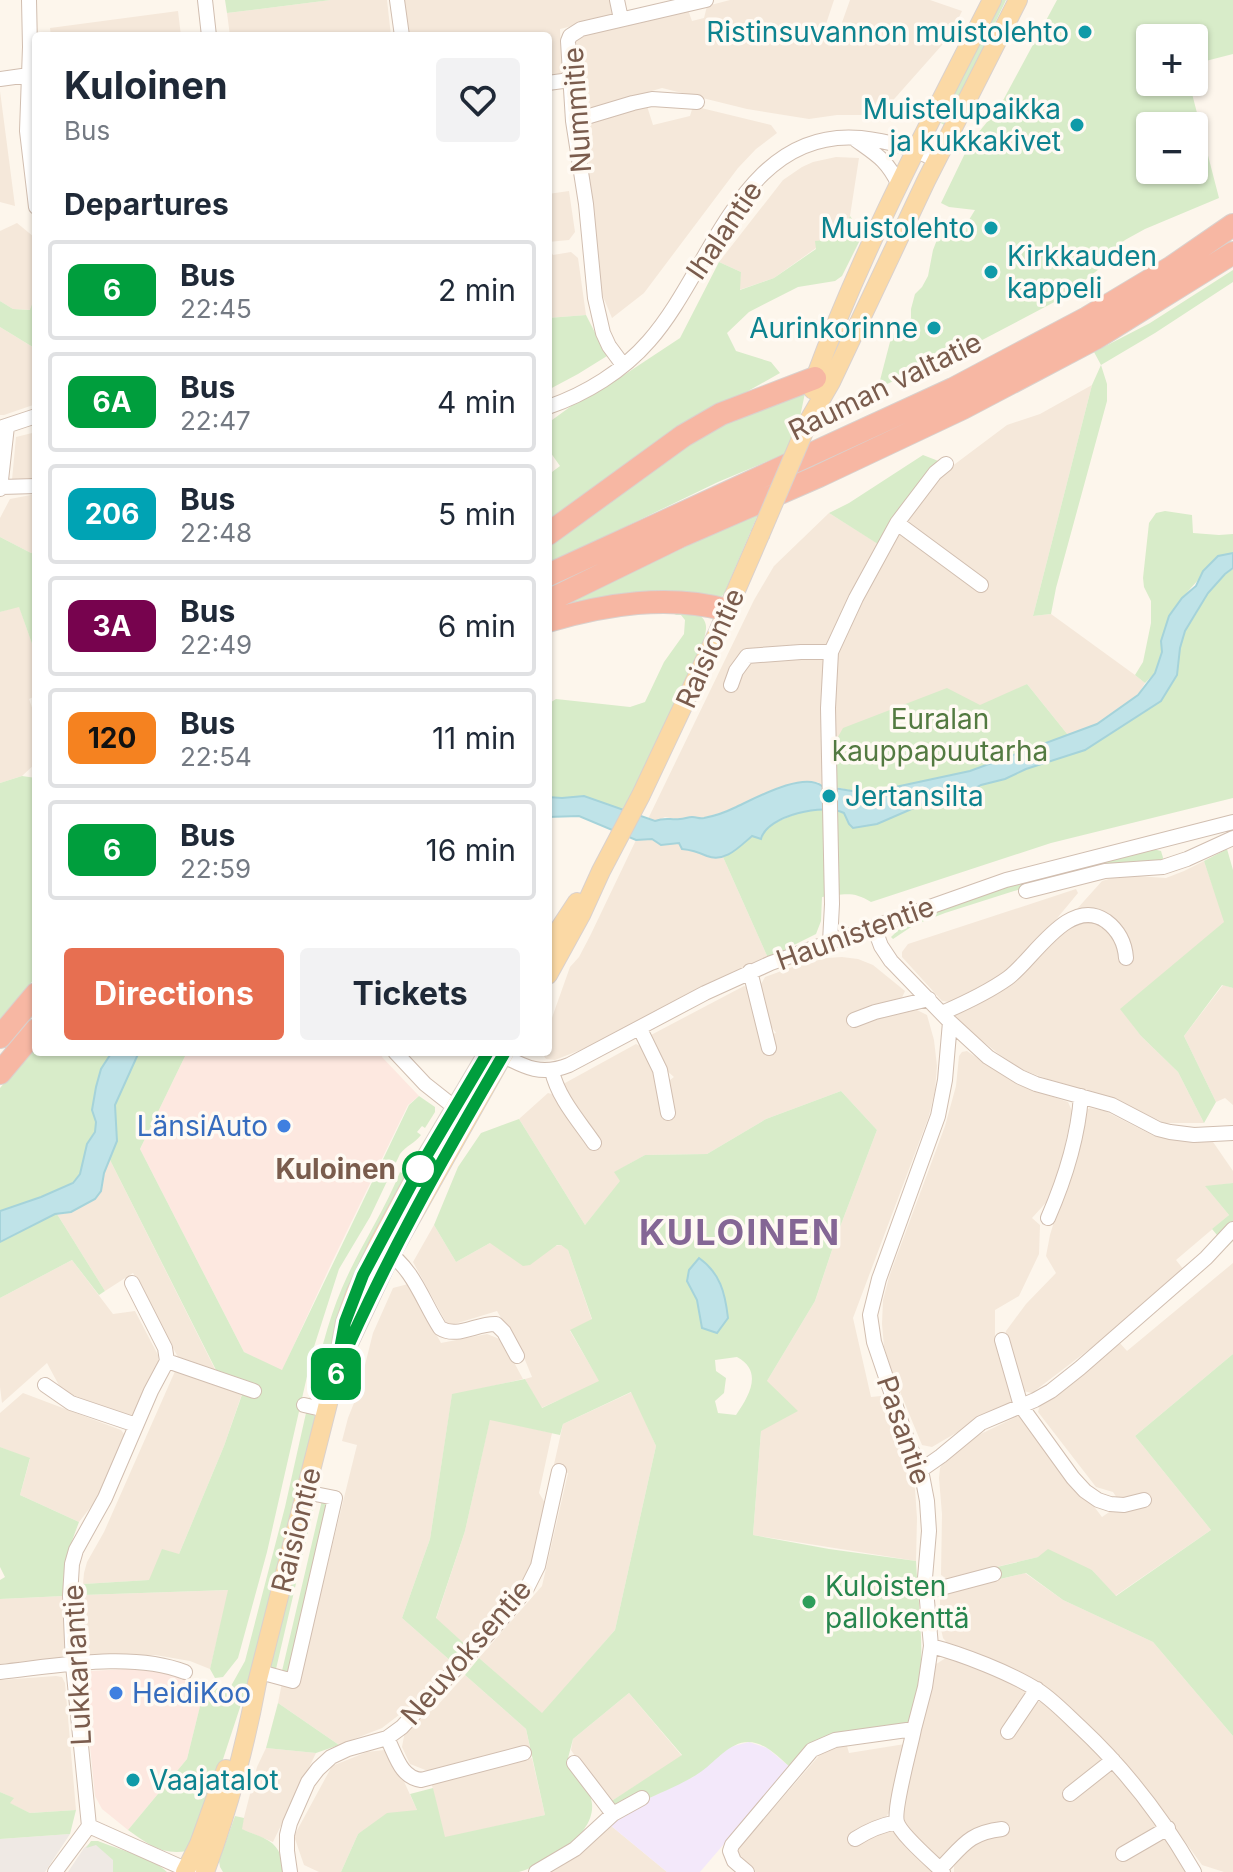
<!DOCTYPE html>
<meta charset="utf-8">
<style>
:root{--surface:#fff;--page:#f2f2f3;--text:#1f2937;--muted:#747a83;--line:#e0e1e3;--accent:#e76f51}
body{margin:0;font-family:Inter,sans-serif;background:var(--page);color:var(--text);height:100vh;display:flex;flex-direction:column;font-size:30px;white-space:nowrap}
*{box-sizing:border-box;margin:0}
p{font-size:26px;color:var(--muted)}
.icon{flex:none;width:44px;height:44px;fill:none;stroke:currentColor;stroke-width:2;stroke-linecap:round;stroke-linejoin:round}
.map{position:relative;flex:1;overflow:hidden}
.details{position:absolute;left:32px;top:32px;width:520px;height:1024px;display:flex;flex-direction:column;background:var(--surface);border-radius:8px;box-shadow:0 2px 6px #0004}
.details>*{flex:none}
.badge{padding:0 16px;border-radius:12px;font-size:28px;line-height:52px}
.buttons{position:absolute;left:1136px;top:24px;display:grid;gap:16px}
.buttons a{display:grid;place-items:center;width:72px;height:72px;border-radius:8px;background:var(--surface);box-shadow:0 2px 6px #0004;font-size:40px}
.map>.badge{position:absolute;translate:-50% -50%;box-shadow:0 0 0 4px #fff}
h2{padding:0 32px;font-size:30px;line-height:72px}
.round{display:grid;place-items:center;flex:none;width:84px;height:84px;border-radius:8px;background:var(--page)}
.headline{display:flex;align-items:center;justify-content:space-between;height:136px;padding:0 32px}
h1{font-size:38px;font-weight:700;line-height:60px}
.primary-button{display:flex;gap:16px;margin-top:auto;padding:16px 32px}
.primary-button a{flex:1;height:92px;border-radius:8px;background:var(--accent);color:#fff;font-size:32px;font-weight:700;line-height:92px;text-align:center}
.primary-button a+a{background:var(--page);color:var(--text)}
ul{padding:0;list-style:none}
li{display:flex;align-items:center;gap:24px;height:100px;margin:0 16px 12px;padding:0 16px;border:4px solid var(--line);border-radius:8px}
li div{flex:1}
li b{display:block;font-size:30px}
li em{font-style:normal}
li .badge{min-width:88px;font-weight:700;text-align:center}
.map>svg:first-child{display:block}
</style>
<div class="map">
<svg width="1233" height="1872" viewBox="0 0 1233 1872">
<rect width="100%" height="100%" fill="#fdf6ec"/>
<path fill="#f5e8da" d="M331,0h56l4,36h-161l-3,-23z
M404,0h209l4,15 -57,14 2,46 -14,1v-40h-139z
M730,0h104l-13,39 14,3 15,-42h80l32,11 -12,25 -70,79h-43l-28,4 -62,-10 -85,-21 -78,23 -5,-4 -3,-71 112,-26 4,11 12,-3 3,-12z
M178,11l3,25h-130l-1,-8z
M0,91l15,115 -15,-4z
M647,106l6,19 37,-9 3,-10 78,19 6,8 -21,16 -18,19 -94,125 -32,25 -10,-24 -22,-168z
M836,157l23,1 -9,58 -11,22 -23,3v7l-42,30 -35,12 2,-18 -22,-10 64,-82 19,-13 11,-5z
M569,191l6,41 -6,8 -21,2v-48z
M17,223l17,14 2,17v47l-2,-1 -3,10 -18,-1 -13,-8v-70z
M548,248l5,7 18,-3 7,6 8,57 -38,3z
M0,327l36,22v55l-32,11h-4z
M1092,385l-59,231 18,-2 84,61 10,8 -7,12 -41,29 -29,11 -41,-51 -192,103 -13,-1 -4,-4h-7l-16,2 -25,7 -12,7 -10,3 -16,8 -29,9 -13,-1 -9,3 -16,-3 -9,4 -8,-2 106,-219 20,-34 55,-53 59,37 16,-30 35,-44 68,-51 33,-11z
M36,432v51l-24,-3 4,-43z
M36,494v59h-5l-31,-16v-19l10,-19z
M19,606l17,49v41l-7,3 7,20v44l-14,13 -22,7v-171z
M653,839l8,6 18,-2 3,6 17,2 9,5 15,1 45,101 -140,73 -73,29 -9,-1 -5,-7h7v-23l22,-62 9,-10 11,-21 46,-96z
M1204,861l21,61 -104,87 20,27 37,36 26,51h-39l-57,-26 -61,-18 -24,-9 -23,-15 -45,-36 2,-8 58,-33 87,-97 20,-6 44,3 18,-7z
M1076,889l2,4 -34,41 -43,45 -51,23 -8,-1 -40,-44v-5l6,-8z
M842,957l16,2 15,6 32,26 -5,11 -34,18 51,-10 10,5 7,25 3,26 -2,24 -6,26 -76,202 18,79 10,-1 26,65 8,28 2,29 -1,43 -163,-26 8,-104 6,-50 48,-80 22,-66 40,-105 -36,-39 -75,28 -59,35 -62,1 -30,17 6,9 -36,44 -66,-106 29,-26 7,2 28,41 1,7 7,-5 5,-7 -6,-2 -27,-39 2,-7 71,-39 6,3 20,39 12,-9 -8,-7 -15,-35 93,-49 7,3 9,48 16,-4 -7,-9 -10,-36 6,-11 33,-12 29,-7z
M1223,985l10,3v117l-8,-7 -9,4 -32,-66z
M967,1051l49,33 52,18 4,9 -11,55 -9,30 -20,22 8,7 -1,29 -20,42 -24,14v27l19,58 -2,9 -39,19 -41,24 -10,-2 -31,-75 -7,-23 -2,-23 1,-24 6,-23 56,-151 11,-40 3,-30 3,-4z
M1090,1108l15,3 49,25 22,4 35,-1 22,32v12l-27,4 23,28 -53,45 8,10 -72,62 -80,61 -9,-2 -18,-55 1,-5 20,-27 30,-31 -10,-17 4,-21 20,-67 11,-55z
M109,1158l108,215 -37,-12 -47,-88 -28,18 -48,-77h7l37,-23 3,-18z
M434,1225l22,37 34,-19 63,3 8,-1 4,2 3,3 24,70 -22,11 30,51 -59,26 -16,-29 7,-2 -7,-17 -28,-49 -49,15 -35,-64z
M72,1260l41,54 22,-3 23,44v8l-22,49 -4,3h-6l-64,-24 -15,-28 -45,40 -2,-16v-89z
M1233,1263v91l-98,82 76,94 -96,66 -23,-26 -54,-13 -91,22 -6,-4 1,-61 -3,-36 1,-10 5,-9 19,-17 56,-27 6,2 76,100 19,-13 -8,-12 -17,-5 -58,-75 3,-10 78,-60 8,9z
M408,1284l33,59 46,-9 15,6 21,39 -71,16 -22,144 -28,79 51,45 -28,32 -43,33 -43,17 -61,-42 4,-20 27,-103 14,3 34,-138 -15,-4 6,-23 10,-25 15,-60 20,-45z
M176,1369l68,19 -20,58 -45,108 -29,26 -67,4 1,-11 3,-11 17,-30z
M632,1392l24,54 -41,184 -73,84 -63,-56 63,-72 26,-113 -15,-4 10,-45z
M23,1393l98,37 3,4v5l-21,47 -10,18 -14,18 -59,-27 10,-36 -30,-12v-34z
M490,1419l62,14 -13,60 6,10 -17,76 -60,68 -32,-28 29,-88z
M1025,1573l38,27 90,42 80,94v136h-9l-22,-7 -56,-77 -31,-35 -74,-69 -93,-40 -5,-6 -3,-13v-25l7,-8z
M229,1590l-19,79 -20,-8 -35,-6 -62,3 -6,-3 -2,-6 -2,-54z
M64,1596l1,53 -2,7 -6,3 -57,5v-65z
M949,1656l79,33 2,8 -19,26 -10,5 10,9 26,-35h9l56,52v9l6,6 7,-1 44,60 -37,25 6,6 35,-22 7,1 16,34h-232v-6l25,-31 -6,-5 -25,28h-9l-33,-30 -4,-11 31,-151z
M465,1675l61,54 4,19 -102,23 -18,-7 -8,-17 3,-16 31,-24z
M56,1676l6,1 3,6 11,127 -46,3 -21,-10 4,-5 -13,-6v-112z
M629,1693l53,63 -75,48 -36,-54 2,-11z
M905,1744l-11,63 -11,13 -33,14 6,11 27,-16 8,1 46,42h-181l-19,-14v-8l87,-100 23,-4 2,7z
M266,1748l50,5 -43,89 -32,-13 16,-62z
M384,1750l7,3 26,57 -59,24 -17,38h-22l-15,-7 -10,-29 38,-70 35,-14z
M532,1758l13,57 -101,23 -13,-57z
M610,1825l57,47h-120l13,-6 20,-14z"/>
<path fill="#fde8e0" d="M187,1052h197l-2,5 37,39 -11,9 -76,157 -50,109 -38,-19 -104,-203z
M160,1667l22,13 3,-6 19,16 -17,69 -59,71 -26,-21 -7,-13 -10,-100 6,-25z"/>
<path fill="#efe9e4" d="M70,1834l-25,38h-45v-33z
M89,1844h6l18,7v21h-45l16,-24z"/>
<path fill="#f3e8fa" d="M749,1742l18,6 23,19 -90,105h-33l-57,-47 27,-21 56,-27 37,-30z"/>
<path fill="#d8ecc9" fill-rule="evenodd" d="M225,0h106l-104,13z
M1000,0h6l-60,126 -7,-4z
M1057,0h176v54l-39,10v-26h-44v44h39l30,116 -74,31 -20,11 -13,11 -13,18 -37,29 -97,51 -87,39 13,-50 9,-16 7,2 4,-6v-9l4,-15 7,-7 6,-11 5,-26 9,-23 22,1 11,-18 -26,-3 -8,-4 29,-60 30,-37zM1194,126v44h-44v-44z
M850,216l13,18 -21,42 -7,5 -37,6 -49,25 -22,21 9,18 35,11 9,11 -69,39 -163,114v-51l12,-9 -12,-17v-26l26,-19 47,-27 59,-39 39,-76 22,10 -1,18 34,-12 42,-29 -1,-8 24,-3z
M1233,270v12l-78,51 -54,32 6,19v17l-51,187 -5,26 -18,2 59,-231 9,-20 -7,-13 56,-29z
M34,299l2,2v48l-36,-22v-26l13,8 17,1z
M586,315l21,41 -29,18 -30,16v-72z
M805,393l-5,24 -15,37 -67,28 -170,82v-21l152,-110z
M923,455l18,7 -60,84 -52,-33 20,-10z
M1165,511l27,4 1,18 26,2 14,-1v19l-15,3 -15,15 -4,8 -17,19 -13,18 -8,25 1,10 -7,22 -10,10 -10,-8 8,-13 8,-39v-22l-7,-14 -1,-9 6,-55 7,-10z
M759,512l-35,82 -5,5 -171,13z
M0,537l31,16h5v102l-17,-48 -19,5z
M1233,569v229l-182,45 -180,59c-19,-12 -28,-7 -49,-5l-1,24 -5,13 -48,24 -45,-101c10,-4 17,-12 26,-18 23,-17 68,-40 95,-26l5,11 68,-19 20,-7 35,-8 9,-5 24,-6 21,-10 151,-94 3,-27 5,-17 13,-20 6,-21z
M689,609c21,10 19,17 13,37l-79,165 -39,-15 -22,2 -14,-1v-93l8,-5 74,8 15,-5 19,-40 20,-28 1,-14 -4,-5h-7z
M1027,684l41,51 -98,36 -98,21 -8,1 -29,-6 -1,-43 9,-16 104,-40 33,17z
M22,776l14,2v199l-36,42v-236z
M1153,849l8,2 3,10 -102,17 -48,13 -69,22 -31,12 -21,14 -2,-2 17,-16 105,-36z
M1227,849l6,21v118l-11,-3 -38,51 32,66 -12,21 -26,-51 -37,-36 -21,-27 104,-87 -20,-61z
M36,1046v6h76l-11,17 -9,41 4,12 -1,10 -8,12 -7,30 -7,9 -32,14 -41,14v-123z
M139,1052h48l-47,97 104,203 38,18 127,-265 10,-9 16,11v5l-10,16 -3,-2 -5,6 4,3c-6,8 -15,11 -21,19l-30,63 -31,52 -26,81 -46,202 -29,106 -15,19 -8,1 -5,-9 18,-79 -145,5v-11l66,-4 13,-31 17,5 45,-108 20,-57 -27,-17 -108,-214 8,-17 -2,-36z
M841,1091l36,39 -40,105 -22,66 -48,80 31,30 -37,20 -8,104 76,14 87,12c3,58 13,108 -6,164l-78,13 -42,29c-12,-10 -25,-25 -42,-25 -18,0 -32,19 -46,29 -18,13 -41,21 -61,31 -9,4 -17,11 -25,17l-9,-15 75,-49 -53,-62 -56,46 -6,23c9,12 24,27 25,42 3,32 -47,61 -73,68h-178l17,-38 29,-21 30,-3 -7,-16 23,-6 12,49 100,-22 -19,-86 -61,-54 14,-17 63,55 73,-83 41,-184 -25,-54 -68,32 -3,11 -70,-15 -25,111 -29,87 32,29 -15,16 -51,-45 28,-79 22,-145 73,-15 17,29 57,-27 -29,-51 22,-11 -24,-69 -7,-5h-4l-27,20 -7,1 -33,-23 -34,19 -22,-37 24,-58 23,-34 38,-14 66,106 35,-44 -6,-9 31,-17 62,-1 59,-35zM737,1357c26,14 13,38 -1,58l-18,-2 -3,-12 9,-8 2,-15 -10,-7 -1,-11z
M400,1172l5,3 -2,7 -72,176 -12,43 -2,1 -8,-2c9,-37 18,-77 33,-112 17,-40 42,-76 58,-116z
M1233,1183v58l-6,6 -15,-18 17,-14 -24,-29z
M55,1214h2l48,77 -6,4 -27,-35 -72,38v-56z
M1233,1354v382l-80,-94 -90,-42 -37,-27 -26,6 -3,-12 41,-10 10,-8 44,21 24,26 95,-66 -76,-94z
M309,1412l6,4 -45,188 -21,76 -44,134 -18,37c-24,5 -41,-8 -59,-21l59,-71 17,-69 27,-4 14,-25 40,-154 21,-94z
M0,1447l30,11 -10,37 59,27c-10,27 -18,46 -15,74l-64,3v-19l5,-3 -5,-10z
M322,1500l8,5 -40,171 -8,-5z
M315,1502l-39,167h-2l-4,-3 36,-152 6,-10z
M278,1703l61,42 -23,8 -50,-5z
M0,1792l14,6 -4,5 20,10 46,-3 -6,24 -70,5z
M235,1816l9,2 -2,11c27,12 37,10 43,43h-62l-3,-5 -1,-6z
M91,1841h7c19,8 56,17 69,31h-54v-12l-17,-15 -10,3z"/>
<path fill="#bfe3e8" stroke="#a5d3da" stroke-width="2" d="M1233,553v15l-8,6 -17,19 -23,38 -5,17 -3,27 -16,26 -76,49 -59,19 -21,10 -24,6 -9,5 -35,8 -60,26 -24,4 -4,-4 -5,-11c-19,-10 -77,2 -83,26l-9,-3c-13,11 -27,27 -45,20 -9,-4 -15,-6 -25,-7l-3,-6 -18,2 -9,-6 -16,1 -57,-24 -31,1v-20l14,1 22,-2 71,25c10,-4 15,-1 25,-2 4,0 8,-2 12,-2 6,0 6,2 12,1 10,-2 22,-6 30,-10 20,-9 69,-37 88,-22l42,7 8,-1 98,-21 127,-47 41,-29 17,-22 7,-21 -1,-11 8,-25 13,-18 14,-12 7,-15 15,-15z
M112,1052h27l-24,53 2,36 -13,32 -3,18 -6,8 -24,13 -16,2 -55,28v-31l41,-14 32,-14 7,-9 7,-30 8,-12 1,-10 -4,-12 4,-23 5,-18z
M699,1258c21,15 26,34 29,60l-11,15 -15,-5 -5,-28 -10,-19 2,-11z"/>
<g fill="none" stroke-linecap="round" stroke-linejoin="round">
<g stroke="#d1beb0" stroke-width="16">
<path id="minor" d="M29,0l1,47 -3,84 9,76
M205,0l4,36
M397,0l5,36
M617,0l4,19
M0,79l29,-4
M548,83l22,-3
M573,121l60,-18 19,-4 45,3
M856,140c21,15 31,20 43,45
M623,365l-14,-19 -6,-13 -8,-35 -9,-94 -13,-83 -5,-80 2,-5 11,-7 125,-29
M548,407c38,-13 75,-36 101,-66 63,-71 93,-214 212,-203 27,3 50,9 75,22
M0,428l36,-12
M1,487l35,-1
M0,489l7,-63
M897,523l84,62
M731,685l5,-14 11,-15 54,-4h30
M1026,891l79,-20 58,-4 24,-8 46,-21
M874,927l7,19 10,15 59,61 38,35 32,20 16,7 76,21 46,24 12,3 24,3 39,-2
M830,942l2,-38 -4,-196 3,-56 25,-54 41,-75 38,-50 11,-9
M750,971l19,77
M942,1013c23,-10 45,-20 66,-35 25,-18 61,-83 98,-57 12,9 19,22 20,37
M854,1020l21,-8 54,-13
M640,1029l20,41 8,43
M395,1052l30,32 38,30
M496,1052c27,14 43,25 73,13l136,-72 66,-30 235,-83 227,-58
M552,1071c6,27 27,50 42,72
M1048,1218c17,-39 30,-80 33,-122
M385,1250c29,19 37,50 55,78 17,11 37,-5 56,-4l8,8 13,24
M132,1283l33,65 2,13 -16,30 -46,107 -29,52 -4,14 -2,32 3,69 16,161 103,46
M1002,1340l19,66 52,72 12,13 13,9 12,4 14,1 20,-5
M167,1361l87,30
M45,1385l26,18 65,22
M304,1405l22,5
M921,1470l20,-14 40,-33 54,-23 16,-9 29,-23 126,-110 27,-29
M926,1592l68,-18
M931,1646c31,8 80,27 108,45 15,10 28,24 41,36 46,43 83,91 114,145
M0,1672c57,-6 131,-21 185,0
M260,1672l33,9 42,-183 -30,-6
M914,1729c-3,17 -21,80 -17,93 3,12 36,40 46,50
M1008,1732l29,-43
M387,1738c9,17 13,39 34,42l103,-27
M574,1763l39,51
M1070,1794l43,-34
M855,1839c14,-9 26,-14 42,-17
M1123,1854l45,-26
M940,1869c23,-23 28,-36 62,-40
M55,1872l34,-46
M290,1872l-3,-21v-16l3,-12 18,-41 10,-13 13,-12 17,-8 39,-11 15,-11 99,-107 25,-30 12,-24 21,-95
M536,1872l39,-23 38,-35 29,-16
M747,1872l-13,-11 -4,-10 2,-6 80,-95 23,-10 79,-11 11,-42 6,-41 -6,-68 4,-47 -2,-30 -6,-31 -12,-25 -35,-103 -4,-27 9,-36 59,-163 7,-36 5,-58"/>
</g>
<g stroke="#dad1cd" stroke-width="20">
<path id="major" d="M813,390l2,-12c48,-131 114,-254 177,-378
M809,420l22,-38 95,-201 92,-181
M548,946l29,-44
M548,975l33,-60 20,-44 40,-76 77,-163 42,-97
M350,1341l41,-87 114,-202
M185,1872l14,-28 27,-75
M205,1872c23,-62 40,-124 52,-189l78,-307 10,-54 10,-28 23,-49 49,-90 61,-103"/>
</g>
<g stroke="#dad1cd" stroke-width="24">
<path id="highway" d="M548,534l135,-98 38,-22 94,-36
M548,575l405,-186 134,-71 85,-51 61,-42
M548,601l131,-64 140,-61 144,-68 133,-70 137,-85
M548,621c58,-17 120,-27 179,-11
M0,1037l36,-43
M0,1073l36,-43"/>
</g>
<use href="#minor" stroke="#fff" stroke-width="14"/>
<use href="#major" stroke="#fbd9a5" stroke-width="18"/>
<use href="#highway" stroke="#f7b7a3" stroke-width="22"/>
<g stroke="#dad1cd" stroke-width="20" stroke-linecap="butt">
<path id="major-bridge" d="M760,535l49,-115"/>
</g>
<use href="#major-bridge" stroke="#fbd9a5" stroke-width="18"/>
</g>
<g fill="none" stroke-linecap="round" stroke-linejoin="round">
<g stroke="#fff" stroke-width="18">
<path id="line" d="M488,1052l-61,103 -64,120 -18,47 -10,54c48,-113 108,-218 170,-324"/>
</g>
<use href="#line" stroke="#009e3d" stroke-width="12"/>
</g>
<g fill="#0f9aa8" stroke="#fffaf3" stroke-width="3">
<circle cx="1085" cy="32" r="8"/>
<circle cx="1077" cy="125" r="8"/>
<circle cx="991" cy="228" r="8"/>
<circle cx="991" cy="272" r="8"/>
<circle cx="934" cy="328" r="8"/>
<circle cx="829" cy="796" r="8"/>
<circle cx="133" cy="1780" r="8"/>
</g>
<g fill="#3f7fe0" stroke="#fffaf3" stroke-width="3">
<circle cx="284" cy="1126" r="8"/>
<circle cx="116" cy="1693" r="8"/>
</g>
<circle fill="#fff" stroke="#009e3d" stroke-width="4" cx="420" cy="1169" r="16"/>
<circle fill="#2e9e5b" stroke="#fffaf3" stroke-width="3" cx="809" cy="1602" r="8"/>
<g text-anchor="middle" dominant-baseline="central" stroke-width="7" stroke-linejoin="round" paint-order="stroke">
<g font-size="28" fill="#0d838f" stroke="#fffaf3" text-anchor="end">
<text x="1069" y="32">Ristinsuvannon muistolehto</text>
<text x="1061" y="109">Muistelupaikka<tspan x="1061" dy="32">ja kukkakivet</tspan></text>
<text x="975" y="228">Muistolehto</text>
<text x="1007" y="256" text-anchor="start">Kirkkauden<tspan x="1007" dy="32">kappeli</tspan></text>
<text x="918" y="328">Aurinkorinne</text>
<text x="845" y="796" text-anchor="start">Jertansilta</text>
<text x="149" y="1780" text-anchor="start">Vaajatalot</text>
</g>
<g font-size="28" fill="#7a5c4d" stroke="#fffaf3">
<text transform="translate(577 110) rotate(-94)">Nummitie</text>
<text transform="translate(724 230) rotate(-56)">Ihalantie</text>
<text transform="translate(885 386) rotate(-26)">Rauman valtatie</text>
<text transform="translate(710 648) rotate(-66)">Raisiontie</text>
<text transform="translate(855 933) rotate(-20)">Haunistentie</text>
<text transform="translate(904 1430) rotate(71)">Pasantie</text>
<text transform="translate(296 1530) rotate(-76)">Raisiontie</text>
<text transform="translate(466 1652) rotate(-49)">Neuvoksentie</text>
<text transform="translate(77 1665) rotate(-93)">Lukkarlantie</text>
</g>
<g font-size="28" fill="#537a41" stroke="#fffaf3">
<text x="940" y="719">Euralan<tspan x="940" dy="32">kauppapuutarha</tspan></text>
</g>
<g font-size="28" fill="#366cbe" stroke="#fffaf3" text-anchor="end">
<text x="268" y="1126">LänsiAuto</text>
<text x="132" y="1693" text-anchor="start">HeidiKoo</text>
</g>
<g font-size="28" font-weight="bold" fill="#7a5c4d" stroke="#fffaf3" text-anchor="end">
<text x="396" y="1169">Kuloinen</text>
</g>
<g font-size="28" fill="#27864d" stroke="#fffaf3" text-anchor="start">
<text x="825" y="1586">Kuloisten<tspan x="825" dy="32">pallokenttä</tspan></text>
</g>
<g font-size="36" font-weight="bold" letter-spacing="2" fill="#846695" stroke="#fffaf3">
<text x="740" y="1232">KULOINEN</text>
</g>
</g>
</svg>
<div class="buttons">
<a>+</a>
<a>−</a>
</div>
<b class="badge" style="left:336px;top:1374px;background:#009e3d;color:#fff">6</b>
<section class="details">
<div class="headline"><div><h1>Kuloinen</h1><p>Bus</p></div><a class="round"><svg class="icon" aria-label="heart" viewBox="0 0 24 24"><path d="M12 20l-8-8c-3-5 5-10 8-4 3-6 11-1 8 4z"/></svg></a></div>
<h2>Departures</h2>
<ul>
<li><span class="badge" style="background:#009e3d;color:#fff">6</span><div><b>Bus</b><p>22:45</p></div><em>2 min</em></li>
<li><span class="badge" style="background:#009e3d;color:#fff">6A</span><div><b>Bus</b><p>22:47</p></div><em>4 min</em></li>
<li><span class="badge" style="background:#00a3b4;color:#fff">206</span><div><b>Bus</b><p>22:48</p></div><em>5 min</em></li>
<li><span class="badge" style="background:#77034e;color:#fff">3A</span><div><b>Bus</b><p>22:49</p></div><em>6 min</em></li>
<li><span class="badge" style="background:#f58220;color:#111">120</span><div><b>Bus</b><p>22:54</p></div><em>11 min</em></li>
<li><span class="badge" style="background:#009e3d;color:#fff">6</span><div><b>Bus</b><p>22:59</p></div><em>16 min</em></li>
</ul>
<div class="primary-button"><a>Directions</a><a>Tickets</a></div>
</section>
</div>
